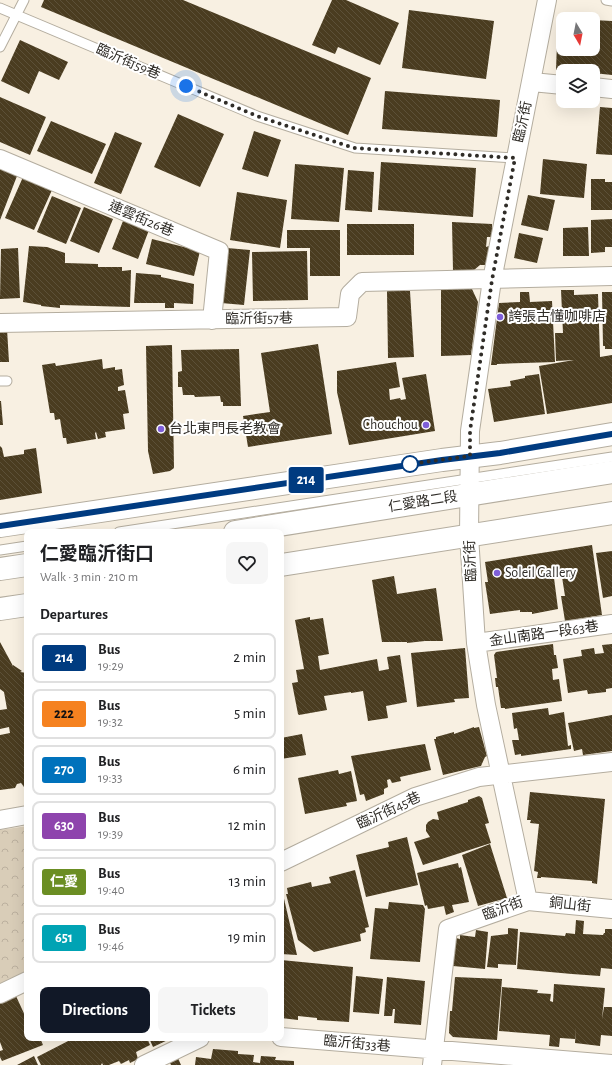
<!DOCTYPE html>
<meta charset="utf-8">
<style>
:root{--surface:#fff;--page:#f6f6f6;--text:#202124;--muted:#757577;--line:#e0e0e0;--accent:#111827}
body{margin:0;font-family:"Alegreya Sans","Noto Sans TC",sans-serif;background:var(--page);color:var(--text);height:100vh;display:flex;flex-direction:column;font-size:15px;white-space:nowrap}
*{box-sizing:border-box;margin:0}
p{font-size:13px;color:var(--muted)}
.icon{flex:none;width:22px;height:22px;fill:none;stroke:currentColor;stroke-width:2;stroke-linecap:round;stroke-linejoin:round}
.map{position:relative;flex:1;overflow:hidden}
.sheet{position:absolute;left:24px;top:529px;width:260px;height:512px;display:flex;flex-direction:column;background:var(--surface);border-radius:8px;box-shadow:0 4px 16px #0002}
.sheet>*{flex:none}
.badge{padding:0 8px;border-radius:3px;font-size:14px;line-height:26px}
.needle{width:26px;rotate:170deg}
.buttons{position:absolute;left:556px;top:12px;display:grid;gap:8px}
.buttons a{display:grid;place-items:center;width:44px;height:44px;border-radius:8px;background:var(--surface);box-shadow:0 4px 16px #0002;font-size:20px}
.you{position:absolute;width:20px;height:20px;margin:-10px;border:3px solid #fff;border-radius:50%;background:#1a73e8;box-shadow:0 0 0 6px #1a73e833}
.map>.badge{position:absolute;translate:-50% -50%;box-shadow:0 0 0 2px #fff}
h2{padding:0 16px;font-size:15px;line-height:36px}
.round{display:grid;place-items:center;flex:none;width:42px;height:42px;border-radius:8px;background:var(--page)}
.overview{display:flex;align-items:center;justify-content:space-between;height:68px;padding:0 16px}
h1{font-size:19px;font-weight:700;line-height:30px}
.cta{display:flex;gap:8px;margin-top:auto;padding:8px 16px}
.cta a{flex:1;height:46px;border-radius:8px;background:var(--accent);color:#fff;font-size:16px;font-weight:700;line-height:46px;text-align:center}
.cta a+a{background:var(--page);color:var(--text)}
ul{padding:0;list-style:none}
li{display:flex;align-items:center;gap:12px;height:50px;margin:0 8px 6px;padding:0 8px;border:2px solid var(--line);border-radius:8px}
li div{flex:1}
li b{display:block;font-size:15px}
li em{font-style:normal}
li .badge{min-width:44px;font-weight:700;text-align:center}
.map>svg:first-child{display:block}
</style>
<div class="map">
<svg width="612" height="1065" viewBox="0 0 612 1065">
<defs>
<pattern id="park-crowns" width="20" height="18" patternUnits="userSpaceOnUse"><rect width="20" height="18" fill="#d9cdb8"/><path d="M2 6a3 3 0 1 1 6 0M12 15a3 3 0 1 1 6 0" fill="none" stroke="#bbb09e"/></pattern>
<pattern id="building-back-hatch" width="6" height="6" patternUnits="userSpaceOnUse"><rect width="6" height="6" fill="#4a3c20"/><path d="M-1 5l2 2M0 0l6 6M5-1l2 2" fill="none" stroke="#5c5038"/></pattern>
</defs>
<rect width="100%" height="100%" fill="#f8f0e2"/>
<path fill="url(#park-crowns)" d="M27,826v148l-27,13v-157z"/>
<path fill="url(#building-back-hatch)" d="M44,0h139l188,78 -23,57 -307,-128z
M332,0h14l53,23 -19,42 -42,-18 -3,7 -23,-9z
M409,10l85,11 -8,58 -84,-11z
M558,16l18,2v1h-13v30h30v-29l19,1v54l-19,-2v-2l-37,-1z
M20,40l48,22 -9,18 -20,-9 -10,23 -28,-13z
M385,91l115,9 -3,37 -115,-8z
M0,97l46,20 -16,38 -30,-13z
M600,107l12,1v47l-16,-1z
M178,114l46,20 -24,53 -46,-20z
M51,121l55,23 -14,30 -55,-23z
M254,131l27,9 -13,37 -26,-8z
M115,132l27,11 -21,51 -27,-11z
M543,159l44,5 -3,34 -44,-4z
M381,162l95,6 -3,49 -95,-7z
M295,164l49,4 -5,54 -48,-3z
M0,169l17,7 -17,44z
M348,170l26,2 -2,40 -27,-2z
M23,177l29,13 -18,40 -29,-12z
M591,179h14v3h7v28h-21z
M237,192l50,8 -7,48 -50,-8z
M528,195l27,5 -7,31 -27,-6z
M52,196l29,12 -15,36 -29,-12z
M84,207l29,12 -14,34 -29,-12z
M612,219v28h-7v5l-14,1v-33z
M123,221l26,9 -11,29 -26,-10z
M452,222l40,2v13h-5l-1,10 3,-1 -1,13 -2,1v5h-6l-6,5 -21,1z
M347,224h67v31h-67z
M588,227l1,29h-26v-28z
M287,230h53v46h-30v-28h-23z
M519,233l24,5 -6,25 -23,-5z
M152,239l48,12 -6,25 -48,-12z
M29,246l18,1 18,6v10l33,1v3h24v4l9,-1 -1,37 -70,-2v3l-19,-2v-1l-18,-3z
M18,248l2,50 -20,1 1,-50z
M227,248l23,2 -6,55 -23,-2z
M307,251l1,49 -55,1 -1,-49z
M136,273l25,2v2l33,7 -1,20 -19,-1v5h-9v-5h-31z
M441,289h31l6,13 -7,53 -30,1z
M561,290h13v5l24,-1 2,63 12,-2v48l-65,11 -8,-48 35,-6 -18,1 -1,-28h8z
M387,291h23l4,66 -26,1z
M520,292h9l1,10 22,-1 3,61 -58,2v1h-6l8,-62 21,-1z
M602,292h10v57h-7v-3h-2z
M0,329h7l2,33h-9z
M318,344l14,90 -84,13 -5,-31 27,-4 -9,-59z
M172,345l2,123 -4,3 -17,3 -5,-23 -2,-105z
M239,349l2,57h-18v-4h-2l-1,-6 -25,1 -1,-2h-11l-1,-8h-4v-15l4,-1 -1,-21z
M102,359l1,10 12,-2v3l7,-1 2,16 -6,2v4l7,-1 4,23 -6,1 2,15 -20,3 1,5 -8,2 -2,-7 -1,1 1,6 -29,5 -1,-6h-3l-3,-19 -5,1 -1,-7h-4l-8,-48 13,-2 1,3z
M396,362l4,25 -11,2 1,11 10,-2 1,2 5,-1 -4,-21 24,-4 9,57 -86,14 -12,-53v-21z
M539,374l6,40 -51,8 -6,-33 23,-3 -1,-5 15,-3v-2z
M0,401h1l2,24h-3z
M0,446l2,2 2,9 20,-3v-4l12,-2 6,45 -42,7z
M592,545l10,70 -37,6 -4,-25h4l-3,-19 -8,1 4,31 -26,5v-2h-12v-2l-30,4 -5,-32h3l-3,-20z
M612,551v45l-9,2 -7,-45z
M394,576l3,18 39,-6 7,53h-18l-18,2v-1h-25l-10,-62z
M310,617v3l13,-2 6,36 -11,2 2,14 57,-11 2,12 10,-2 -2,-12 13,-2 7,47 -21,4 2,12 -20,3 -5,-30 -12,2v-1l-27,4 3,14 -28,5 -1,-1 -6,-31 6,-1 -2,-12 8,-1 -9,-49z
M0,642l13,24v-1l9,6 -2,1 7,1v113l-3,1 -3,-4 -4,1 -2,4 -15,2v-55l10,-2 -1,-6 -9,2v-19l7,-1 -3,-17 -4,-3z
M553,644l1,11h2l2,13 -6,1 1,11 6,-1 3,22 -57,8v-1h-4l-3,-21h-2l-1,-9h2l-3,-23 2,-3z
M612,644v44l-6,1v3l-18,2 -1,-4 -19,3 -5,-34 19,-3 -1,-6 13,-2 1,6 9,-1 -2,-8z
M465,648l4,50 -15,1 1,3 -38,5 -6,-54z
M548,708l1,7 15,-3 4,34 3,-1v4l-50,7v-2l-6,1 -3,-15h7l-2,-12 -3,1 -2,-16z
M612,715v36l-29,4 -1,-6 -8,2 -6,-28z
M474,727v1l5,-1 8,29 -2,1 -4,9 -38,9 -9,-36h2v-2l18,-5v2z
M302,734l4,21 -25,4v-21z
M425,744l6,26 -31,7 1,4 -9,2 -2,-4 -3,1 1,7 -4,2v5l-18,7 -2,-7 -4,1 -9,-39z
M338,770l1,4 12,-3 6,30 -11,2 1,3 -42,8 -7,-36z
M530,792l75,7 -8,85 -5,-1v-2l-51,-4v1h-4l1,-6 -4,-1 5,-47 -9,-1 1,-3h-4z
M479,796l3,2 7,25 -4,1 6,19 -68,22 -9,-23 16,-5 -4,-6v-6l2,-3 5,-3 6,1 -2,-8 31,-10v-2z
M407,837l11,48 -52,12 -10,-42 33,-8 -1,-5z
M490,844l17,54 -29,8 -16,-51z
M458,863l1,5 2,-1 8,35 -17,3 2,7 -8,3 -2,-9 -16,3 -1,-4 -2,1 -8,-33z
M355,870l14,57 -4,1 1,4 -6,2 1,7 -47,11 -16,-12 -12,-46h2l-1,-6 24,-6 1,5 19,-4 -2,-6z
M281,890h1l15,65 -16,-1z
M389,902l34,3 2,4 -5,53 -50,-3 5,-51 13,1z
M576,920l8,1 -1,13 20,1 1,-2h1v-4h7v40l-11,-1 -1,8 -28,-2 1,-13 -1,13 -55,-5 3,-37 45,4 1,-3 9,1z
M508,928l10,1 -2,36 -18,-1v4l-11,-1 4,-31 17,-2z
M476,930l12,2 -3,37 -32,-3 3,-28 4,1v-4l15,2z
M281,960l72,7 -4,55 -32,-2v-2l-19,-2v4l-17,-2z
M356,976l27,3 -4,35 -26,-2z
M387,977l38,4 -4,44 -27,-2 1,-14h-2l-1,7h-8z
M455,977l47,2 -5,61 -44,-3 -4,-4 1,-22h2z
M554,984l51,4 -3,31 2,-12h8v29l-11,-1 -1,11 -25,-3 1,-16 -1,12 -15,-1 -1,9 -10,-1 1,-11 -51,-4 3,-44 36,3 -1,3 14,1 -1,7 3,1z
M16,996l11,24v18h13l3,7 -41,16 -2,-4v-6l3,-1 -3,-8v-39z
M74,1038h16l1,2 5,-2h51l3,7 -14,7 2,7 -8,4 -1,-3 -8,4 -2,-3 -10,4h-6l-1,-2 -1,2h-60l-4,-8z
M149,1038h23l-19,9z
M213,1049l25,2v3l16,1 -1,7 7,1 1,-7 15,1 -1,3 19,1v4h-99l1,-8 15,2z
M34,1056l4,9h-21z
M178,1058l3,7h-10l-2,-4z"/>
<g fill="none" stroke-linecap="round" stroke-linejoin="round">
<g stroke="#b4ad9f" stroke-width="11">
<path id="lane" d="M606,0l6,1
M0,8l257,108 98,32 160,10
M0,47l24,-47
M0,381h7
M119,532l493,-75
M0,550l27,-4"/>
</g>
<g stroke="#b4ad9f" stroke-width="20">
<path id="street" d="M532,82l31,3
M593,87l19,2
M0,159l219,92 -7,69
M0,323l347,-6 3,-23 12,-12 250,-6
M476,643l136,-19
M0,820l27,-5
M281,862l134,-65 64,-20 133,-15
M528,901l84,8
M0,994l27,-13
M281,1037l331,27
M144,1065l56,-27
M432,1065l16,-136 80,-28 -42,-196 -10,-62 -7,-107 1,-105 22,-151 55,-280"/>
</g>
<g stroke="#b4ad9f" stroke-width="24">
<path id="secondary" d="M0,526l442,-66 58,-7 112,-19
M235,532l377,-60
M281,565l331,-52
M0,569l27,-4
M0,609l27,-4"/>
</g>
<use href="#lane" stroke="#fff" stroke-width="9"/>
<use href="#street" stroke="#fff" stroke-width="18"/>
<use href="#secondary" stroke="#fff" stroke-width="22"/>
</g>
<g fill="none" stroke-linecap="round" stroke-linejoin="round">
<g stroke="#fff" stroke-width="9">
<path id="line" d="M0,526l442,-66 58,-7 112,-19"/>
</g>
<use href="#line" stroke="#003b80" stroke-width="6"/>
<path stroke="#302d28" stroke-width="4" stroke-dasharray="0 7.2" d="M186,86l71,30 97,32 161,10 -23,122 -22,151v25l-60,8"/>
</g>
<g fill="#7f5fd9" stroke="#fff" stroke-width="1.5">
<circle cx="500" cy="317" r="4"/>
<circle cx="426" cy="425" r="4"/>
<circle cx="161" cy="429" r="4"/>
<circle cx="497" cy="573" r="4"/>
</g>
<circle fill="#fff" stroke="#003b80" stroke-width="2" cx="410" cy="464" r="8"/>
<g text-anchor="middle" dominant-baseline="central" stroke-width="4" stroke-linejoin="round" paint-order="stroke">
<g font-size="14" fill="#302d28" stroke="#fff">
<text transform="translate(128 62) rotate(23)">臨沂街59巷</text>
<text transform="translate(523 122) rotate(-78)">臨沂街</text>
<text transform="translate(141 219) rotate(23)">連雲街26巷</text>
<text transform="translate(259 319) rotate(-1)">臨沂街57巷</text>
<text transform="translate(423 502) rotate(-9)">仁愛路二段</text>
<text transform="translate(471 561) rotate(-93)">臨沂街</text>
<text transform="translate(544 634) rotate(-8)">金山南路一段63巷</text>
<text transform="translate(389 811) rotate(-25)">臨沂街45巷</text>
<text transform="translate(570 905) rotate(6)">銅山街</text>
<text transform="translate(503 909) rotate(-21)">臨沂街</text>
<text transform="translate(357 1044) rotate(5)">臨沂街33巷</text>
</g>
<g font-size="14" fill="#302d28" stroke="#fff" text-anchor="start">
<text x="508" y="317">誇張古懂咖啡店</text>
<text x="418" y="425" text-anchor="end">Chouchou</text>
<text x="169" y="429">台北東門長老教會</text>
<text x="505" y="573">Soleil Gallery</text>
</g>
</g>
</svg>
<div class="buttons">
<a><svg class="needle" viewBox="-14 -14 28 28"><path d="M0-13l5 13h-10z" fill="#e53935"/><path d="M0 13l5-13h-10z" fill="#757577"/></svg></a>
<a><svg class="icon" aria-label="layers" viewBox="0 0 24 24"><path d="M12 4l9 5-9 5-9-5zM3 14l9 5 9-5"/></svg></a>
</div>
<div class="you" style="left:186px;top:86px"></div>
<b class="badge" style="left:306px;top:480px;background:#003b80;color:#fff">214</b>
<section class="sheet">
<div class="overview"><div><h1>仁愛臨沂街口</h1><p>Walk · 3 min · 210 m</p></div><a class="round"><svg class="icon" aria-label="heart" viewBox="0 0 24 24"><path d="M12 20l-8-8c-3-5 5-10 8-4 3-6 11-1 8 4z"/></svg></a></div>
<h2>Departures</h2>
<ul>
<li><span class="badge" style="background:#003b80;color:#fff">214</span><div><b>Bus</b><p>19:29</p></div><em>2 min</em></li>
<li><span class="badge" style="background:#f58220;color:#111">222</span><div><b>Bus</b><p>19:32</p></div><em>5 min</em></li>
<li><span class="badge" style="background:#0072bc;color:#fff">270</span><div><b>Bus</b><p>19:33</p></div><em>6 min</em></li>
<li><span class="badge" style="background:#8e44ad;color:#fff">630</span><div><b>Bus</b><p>19:39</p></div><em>12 min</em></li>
<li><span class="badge" style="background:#6b8e23;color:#fff">仁愛</span><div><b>Bus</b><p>19:40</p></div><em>13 min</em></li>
<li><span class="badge" style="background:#00a3b4;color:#fff">651</span><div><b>Bus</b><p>19:46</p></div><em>19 min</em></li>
</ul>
<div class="cta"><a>Directions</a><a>Tickets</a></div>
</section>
</div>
